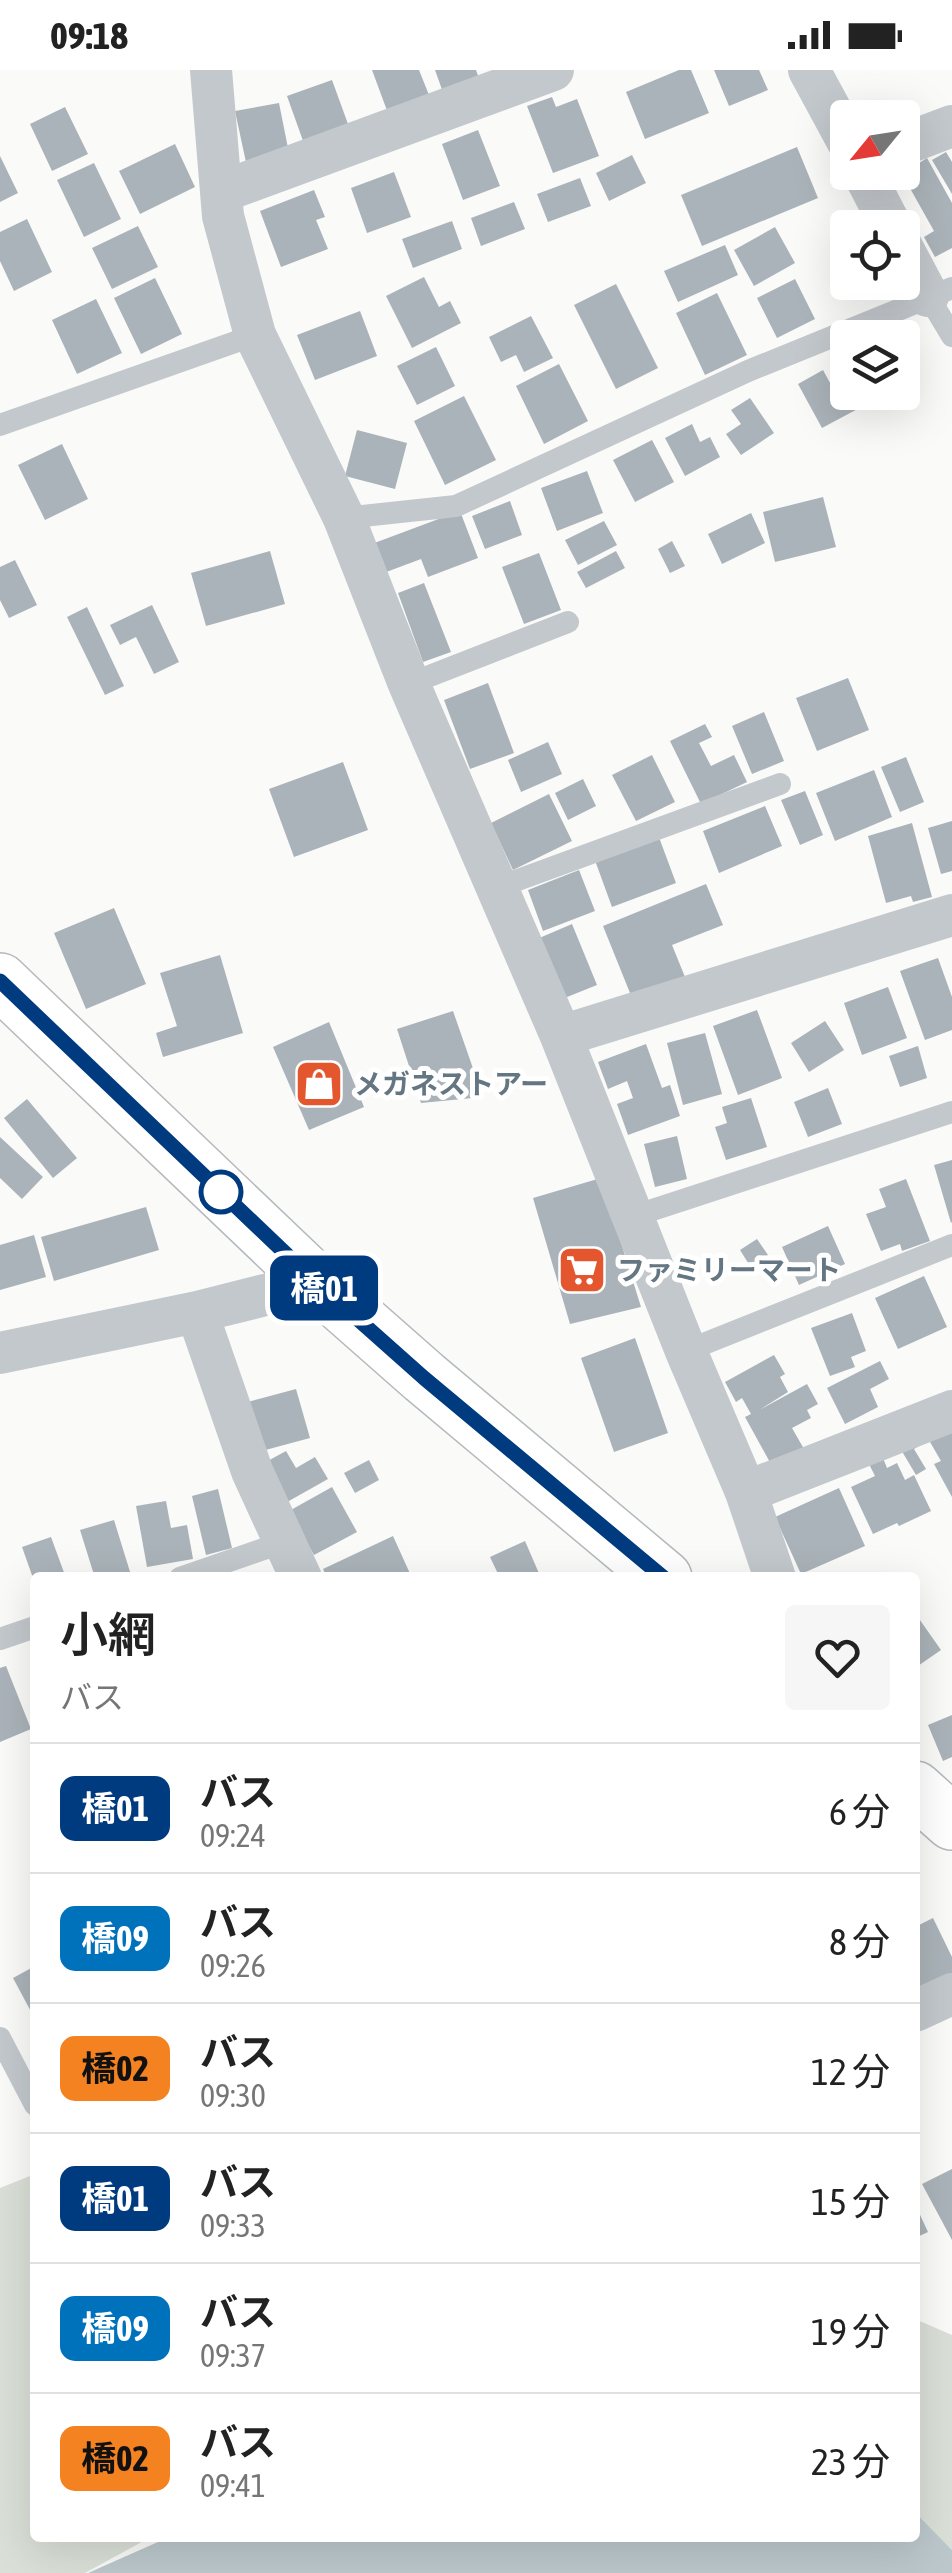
<!DOCTYPE html>
<html lang="ja">
<meta charset="utf-8">
<style>
:root{--surface:#fff;--page:#f6f6f6;--text:#222;--muted:#767676;--line:#e0e0e0}
body{margin:0;font-family:"Asap Condensed","Noto Sans JP",sans-serif;background:var(--page);color:var(--text);height:100vh;display:flex;flex-direction:column;font-size:38px;white-space:nowrap}
*{box-sizing:border-box;margin:0}
p{font-size:32px;color:var(--muted)}
.icon{flex:none;width:55px;height:55px;fill:none;stroke:currentColor;stroke-width:2;stroke-linecap:round;stroke-linejoin:round}
.map{position:relative;flex:1;overflow:hidden}
.drawer{position:absolute;left:30px;top:1502px;width:890px;height:970px;display:flex;flex-direction:column;background:var(--surface);border-radius:10px;box-shadow:0 10px 40px #0002}
.drawer>*{flex:none}
.badge{padding:0 20px;border-radius:15px;font-size:35px;line-height:65px}
.needle{width:65px;rotate:240deg}
.fabs{position:absolute;left:830px;top:30px;display:grid;gap:20px}
.fabs a{display:grid;place-items:center;width:90px;height:90px;border-radius:10px;background:var(--surface);box-shadow:0 10px 40px #0002;font-size:50px}
.map>.badge{position:absolute;translate:-50% -50%;box-shadow:0 0 0 5px #fff}
.round{display:grid;place-items:center;flex:none;width:105px;height:105px;border-radius:10px;background:var(--page)}
.headline{display:flex;align-items:center;justify-content:space-between;height:170px;padding:0 30px}
h1{font-size:48px;font-weight:600;line-height:75px}
ul{padding:0;list-style:none}
li{display:flex;align-items:center;gap:30px;height:130px;padding:0 30px;border-top:2px solid var(--line)}
li div{flex:1}
li b{display:block;font-size:38px}
li em{font-style:normal}
li .badge{min-width:110px;font-weight:700;text-align:center}
.status{display:flex;justify-content:space-between;align-items:center;height:70px;padding:0 50px;background:var(--surface);direction:ltr}
.status svg{height:28px;fill:currentColor}
.map>svg:first-child{display:block}
</style>
<div class="status"><b>09:18</b><svg viewBox="0 0 49 12"><path d="M0 12V9h3v3zM5 12V6h3v6zM10 12V3h3v9zM15 12V0h3v12zM26 1h20v11H26zM47 4h2v5h-2z"/></svg></div>
<div class="map">
<svg width="952" height="2503" viewBox="0 0 952 2503">
<rect width="100%" height="100%" fill="#fafaf8"/>
<path fill="#dadfd7" d="M35,2104v364h114l-64,35h-85v-385z
M915,2249l37,16v215l-37,-38z"/>
<path fill="#bbc7cb" d="M915,2442l37,38v23h-864l79,-35h748z"/>
<path fill="#aab3b9" d="M372,0h47l12,30 -42,16z
M435,0h41l5,14 -36,14z
M679,0h12l18,43 -64,26 -19,-47z
M714,0h45l9,20 -39,16z
M332,10l20,55 -45,17 -20,-56z
M552,27l4,10 21,-8 22,57 -46,17 -26,-67z
M279,33l11,55 -43,9 -12,-56z
M65,37l23,47 -36,17 -22,-47z
M478,60l22,56 -37,14 -21,-56z
M175,74l20,43 -55,27 -21,-43z
M797,77l21,51 -116,48 -21,-51z
M946,82l6,10v32l-20,-34z
M632,85l14,28 -37,18 -13,-28z
M0,86l18,37 -18,9z
M927,88l25,45v45l-17,9 -11,-20 10,-6 -32,-57z
M94,93l27,56 -37,18 -27,-57z
M394,102l17,45 -44,16 -16,-45z
M580,108l11,28 -43,16 -11,-28z
M314,120l11,27 -9,3 12,29 -47,18 -21,-56z
M514,132l11,27 -44,17 -10,-28z
M27,149l25,53 -38,19 -14,-30v-29z
M452,151l10,28 -49,19 -11,-29z
M138,156l20,41 -46,22 -20,-41z
M775,157l20,36 -41,23 -20,-36z
M725,175l13,30 -60,27 -14,-31z
M848,185v27l-12,-21z
M424,207l15,30 11,-6 11,22 -49,25 -26,-52z
M155,208l27,56 -41,20 -27,-56z
M795,209l20,40 -38,19 -20,-40z
M616,214l42,84 -42,21 -42,-84z
M717,223l30,62 -42,20 -29,-62z
M96,229l26,54 -45,21 -25,-54z
M360,241l17,45 -62,24 -18,-45z
M531,246l22,42 -29,14 -8,-17 -15,7 -12,-25z
M436,277l19,39 -38,19 -20,-39z
M559,294l29,57 -44,23 -28,-58z
M823,300l12,22 13,-6v6h10l7,13 -43,23 -24,-44z
M464,326l32,64 -51,25 -31,-64z
M750,328l24,35 -33,22 -15,-21 15,-10 -10,-14z
M692,354l8,18 10,-5 10,20 -35,19 -20,-38z
M357,360l50,13 -12,46 -50,-13z
M652,370l22,42 -39,20 -22,-42z
M62,374l26,55 -43,21 -27,-55z
M587,401l16,42 -46,18 -16,-43z
M823,427l13,50 -61,15 -12,-50z
M510,431l12,34 -37,14 -13,-33z
M460,441l18,47 -50,19 -7,-18 -40,15 -12,-29z
M751,443l14,30 -43,21 -14,-30z
M604,451l13,24 -39,20 -13,-25z
M672,471l13,25 -15,7 -12,-24z
M270,481l15,53 -79,22 -15,-53z
M616,481l9,17 -39,20 -9,-16z
M539,483l22,57 -37,14 -22,-57z
M15,490l22,45 -28,13 -9,-18v-33z
M424,513l27,69 -28,10 -25,-69z
M152,535l27,57 -25,12 -18,-37 -16,8 -10,-20z
M87,537l37,79 -19,9 -38,-78z
M848,608l21,52 -52,21 -21,-53z
M488,613l26,70 -44,16 -26,-69z
M764,642l20,49 -32,13 -20,-48z
M705,654l7,13 -13,6 12,23 23,-11 13,27 -46,22 -31,-63z
M548,672l14,32 -41,18 -13,-32z
M652,685l23,47 -39,19 -24,-46z
M906,687l18,45 -24,10 -19,-45z
M343,692l25,68 -74,27 -25,-68z
M874,700l18,47 -57,24 -19,-48z
M583,709l13,27 -28,14 -13,-27z
M805,721l18,44 -23,10 -19,-45z
M549,724l23,47 -59,29 -22,-47z
M765,736l17,40 -63,27 -16,-42z
M952,751v50l-11,3 -13,-46z
M912,753l20,74 -19,5 -2,-6 -25,7 -18,-67z
M657,762l19,51 -64,24 -19,-52z
M579,800l16,41 -52,20 -15,-41z
M706,814l17,41 -51,20 13,32 -53,21 -29,-72z
M114,838l32,76 -60,25 -32,-76z
M572,854l25,61 -35,14 -25,-60z
M220,885l23,78 -80,24 -7,-24 21,-7 -17,-53z
M938,888l14,39v33l-27,10 -25,-69z
M888,917l19,51 -45,17 -18,-52z
M757,940l25,68 -44,17 -25,-69z
M453,941l30,86 -62,6 -24,-74z
M825,951l19,29 -35,22 -18,-29z
M329,952l35,85 -55,23 -36,-83z
M705,963l17,61 -39,11 -16,-62z
M646,974l16,44 8,-3 10,31 -52,19 -11,-31 16,-6 -6,-17 -19,8 -10,-27z
M918,976l9,32 -27,9 -11,-31z
M828,1018l14,36 -34,13 -14,-35z
M751,1028l16,49 -41,13 -11,-33 12,-4 -5,-16z
M27,1029l50,59 -24,20 -49,-60z
M677,1066l10,43 -32,8 -11,-43z
M0,1067l43,40 -21,22 -22,-21z
M952,1090v62l-1,1 -17,-58z
M601,1108l40,129 -71,17 -37,-126z
M906,1109l24,62 -28,10 -2,-7 -19,7 -15,-37 20,-7 -7,-18z
M146,1137l13,43 -105,31 -13,-44z
M828,1156l17,38 -46,21 -17,-38z
M34,1165l12,42 -46,13v-45z
M757,1169l11,16 -18,11 -10,-16z
M924,1206l23,51 -49,22 -23,-51z
M852,1243l14,38 -15,6 4,10 -25,9 -19,-48z
M635,1268l33,95 -54,19 -33,-94z
M774,1285l11,19 -5,3 8,15 -27,17 46,-25 11,20 -11,6 4,8 -19,10 12,21 -32,17 -27,-49 6,-3 -9,-16 -6,4 -11,-20z
M880,1291l9,18 -19,10 8,18 -33,17 -18,-36z
M296,1319l14,49 -52,14 -14,-49z
M952,1352v75l-18,-33 7,-3 -11,-19z
M919,1376l-5,3 12,20 -10,6 -16,-27z
M286,1381l10,17 19,-11 13,22 -48,27 -16,-43z
M883,1388l4,10 10,-5 8,17 9,-5 17,36 -32,15 -2,-3 -24,11 -22,-47 24,-11 -6,-12z
M369,1390l10,20 -24,13 -11,-20z
M332,1417l25,45 -43,23 -25,-44z
M839,1418l26,58 -64,28 -26,-57z
M218,1419l14,59 -26,7 -14,-59z
M166,1431l5,27 16,-3 6,34 -46,8 -11,-61z
M114,1450l17,55 -36,3 -15,-48z
M393,1466l19,42h-85l-4,-9z
M51,1467l15,41h-33l-11,-31z
M525,1471l16,37h-41l-10,-21z
M915,1543l26,37 -26,18z
M6,1596l25,63 -31,13v-74z
M952,1645v42l-9,4 -15,-36z
M933,1848l19,39v17l-37,19v-66z
M35,1896v53l-22,-41z
M952,2099v71l-30,-56z
M915,2134l13,28 -13,6z"/>
<g fill="none" stroke-linecap="round" stroke-linejoin="round">
<g stroke="#b4b9bd" stroke-width="58">
<path id="trunk" d="M0,911l307,293 117,103 240,201
M915,1719l37,33"/>
</g>
<path stroke="#c3c8cc" stroke-width="22" d="M928,226l24,40
M0,355l255,-90
M344,448l112,-12 292,-135 204,-83
M409,614l159,-62
M496,818l284,-104
M634,1146l318,-104
M686,1281l266,-106
M180,1508l104,-36
M0,1569l35,-12
M0,1968l35,67"/>
<path stroke="#c3c8cc" stroke-width="42" d="M211,0l12,146 32,119 89,183 65,166 152,352 125,315 60,141 29,86
M809,0l39,72
M902,75l50,-19
M863,102l29,56
M221,122l332,-122
M902,177l26,49
M561,966l391,-121
M197,1242l55,159 49,107
M0,1283l197,-41 76,-19 34,-19
M746,1422l206,-81
M915,1941l37,-17"/>
<use href="#trunk" stroke="#fff" stroke-width="55"/>
</g>
<g fill="none" stroke-linecap="round" stroke-linejoin="round">
<g stroke="#fff" stroke-width="22">
<path id="line" d="M0,911l307,293 117,104 240,200"/>
</g>
<use href="#line" stroke="#003b80" stroke-width="15"/>
</g>
<defs>
<g id="shop-square" transform="scale(2.5)"><rect x="-9" y="-9" width="18" height="18" rx="4" fill="#e4572e" stroke="#fff"/><path d="M-5-2.5h2.3a2.7 3.5 0 0 1 5.4 0H5L5.5 6h-11ZM-1.5-2.5h3a1.5 2.3 0 0 0-3 0Z" fill="#fff"/></g>
<g id="supermarket-square" transform="scale(2.5)"><rect x="-9" y="-9" width="18" height="18" rx="4" fill="#e4572e" stroke="#fff"/><path d="M-6-5.5h2.5l.6 2H6L4.5 2H-2.5L-4.4-4H-6ZM-1.5 3.2a1.3 1.3 0 1 0 .1 0ZM3 3.2a1.3 1.3 0 1 0 .1 0Z" fill="#fff"/></g>
</defs>
<g fill-rule="evenodd">
<use href="#shop-square" x="319" y="1014"/>
<use href="#supermarket-square" x="582" y="1200"/>
</g>
<circle fill="#fff" stroke="#003b80" stroke-width="5" cx="221" cy="1122" r="20"/>
<g text-anchor="middle" dominant-baseline="central" stroke-width="10" stroke-linejoin="round" paint-order="stroke">
<g font-size="28" font-weight="bold" fill="#657683" stroke="#fff" text-anchor="start">
<text x="354" y="1014">メガネストアー</text>
<text x="617" y="1200">ファミリーマート</text>
</g>
</g>
</svg>
<div class="fabs">
<a><svg class="needle" viewBox="-14 -14 28 28"><path d="M0-13l5 13h-10z" fill="#e53935"/><path d="M0 13l5-13h-10z" fill="#767676"/></svg></a>
<a><svg class="icon" aria-label="locate" viewBox="0 0 24 24"><circle cx="12" cy="12" r="6"/><path d="M12 2v4M12 18v4M2 12h4M18 12h4"/></svg></a>
<a><svg class="icon" aria-label="layers" viewBox="0 0 24 24"><path d="M12 4l9 5-9 5-9-5zM3 14l9 5 9-5"/></svg></a>
</div>
<b class="badge" style="left:324px;top:1218px;background:#003b80;color:#fff">橋01</b>
<section class="drawer">
<div class="headline"><div><h1>小網</h1><p>バス</p></div><a class="round"><svg class="icon" aria-label="heart" viewBox="0 0 24 24"><path d="M12 20l-8-8c-3-5 5-10 8-4 3-6 11-1 8 4z"/></svg></a></div>
<ul>
<li><span class="badge" style="background:#003b80;color:#fff">橋01</span><div><b>バス</b><p>09:24</p></div><em>6 分</em></li>
<li><span class="badge" style="background:#0072bc;color:#fff">橋09</span><div><b>バス</b><p>09:26</p></div><em>8 分</em></li>
<li><span class="badge" style="background:#f58220;color:#111">橋02</span><div><b>バス</b><p>09:30</p></div><em>12 分</em></li>
<li><span class="badge" style="background:#003b80;color:#fff">橋01</span><div><b>バス</b><p>09:33</p></div><em>15 分</em></li>
<li><span class="badge" style="background:#0072bc;color:#fff">橋09</span><div><b>バス</b><p>09:37</p></div><em>19 分</em></li>
<li><span class="badge" style="background:#f58220;color:#111">橋02</span><div><b>バス</b><p>09:41</p></div><em>23 分</em></li>
</ul>
</section>
</div>
